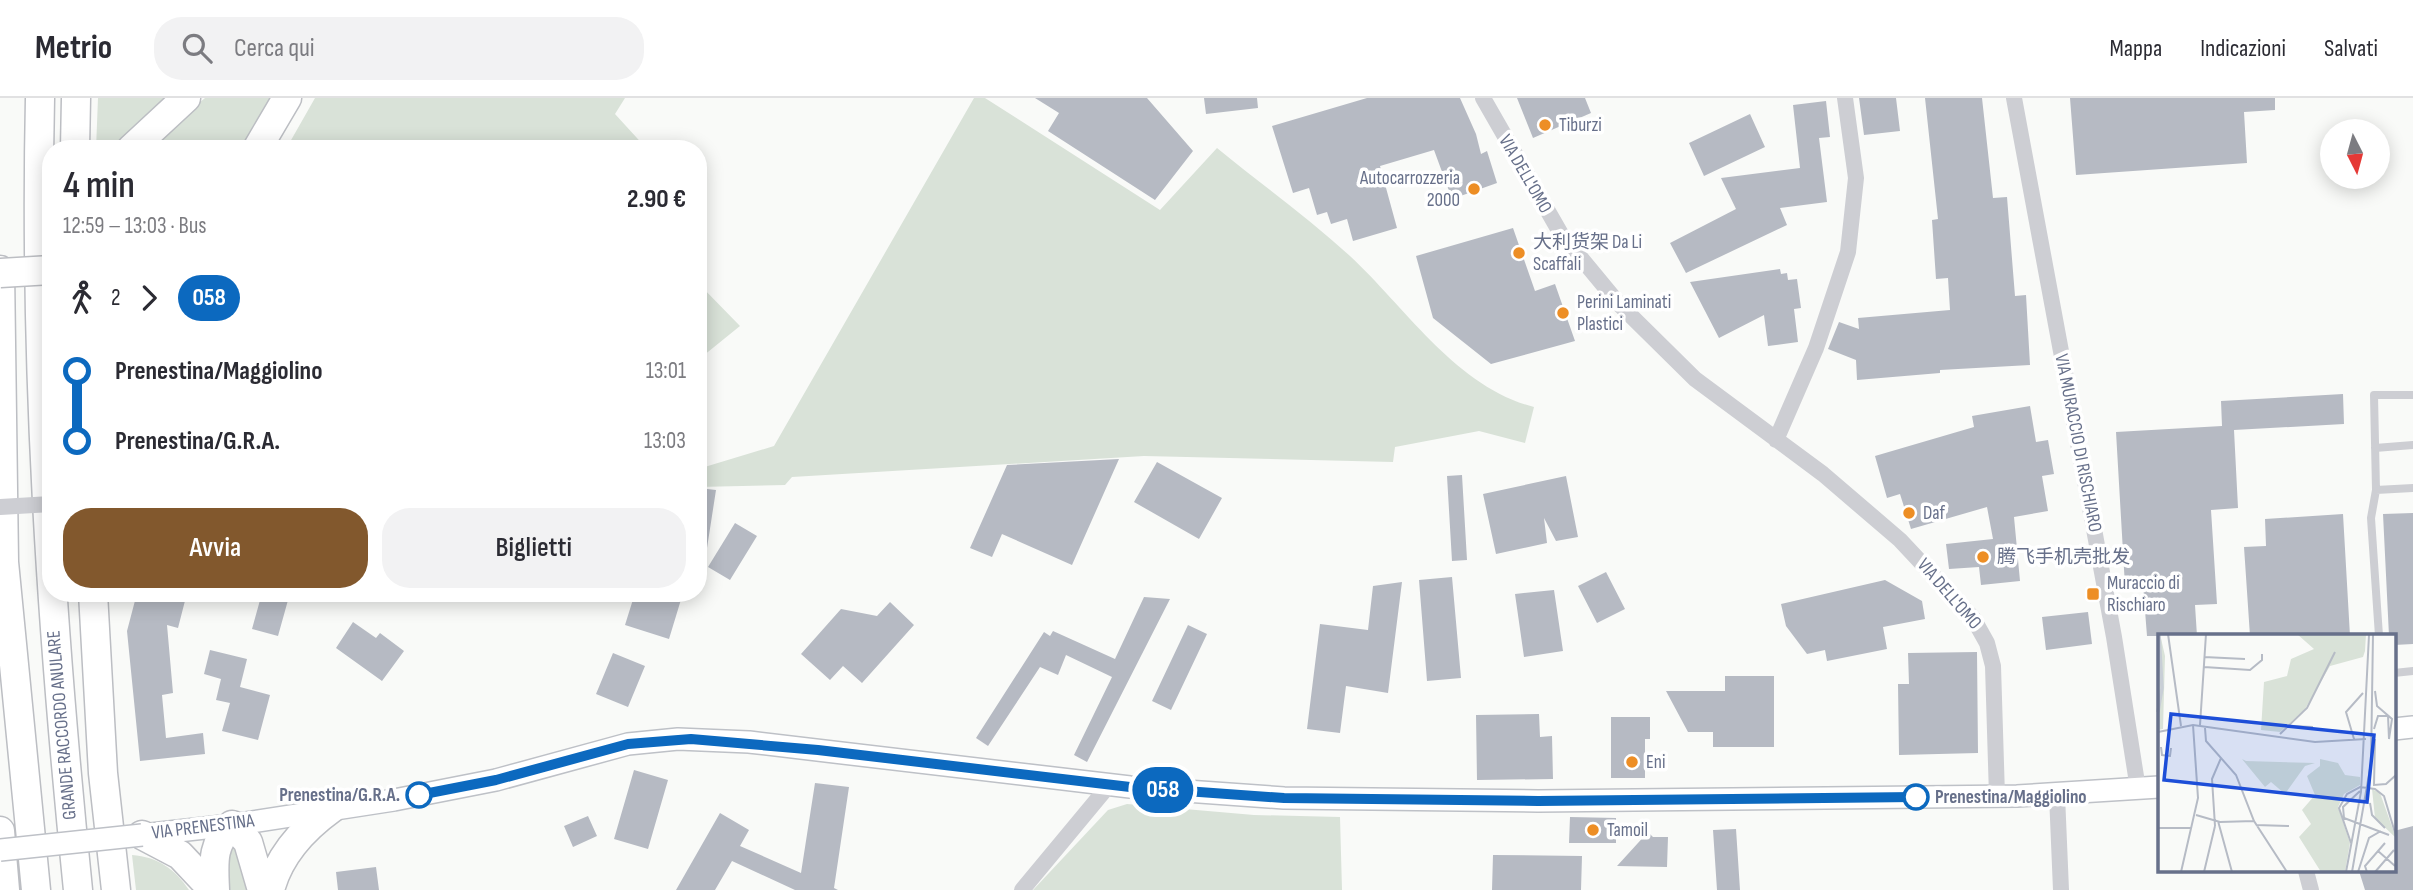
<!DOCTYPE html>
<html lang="it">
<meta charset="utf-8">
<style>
:root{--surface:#fff;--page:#f2f2f3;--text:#2b2b33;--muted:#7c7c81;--line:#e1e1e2;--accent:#82582d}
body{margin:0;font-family:"Sofia Sans Condensed","Noto Sans SC",sans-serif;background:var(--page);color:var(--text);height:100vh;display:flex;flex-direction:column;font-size:26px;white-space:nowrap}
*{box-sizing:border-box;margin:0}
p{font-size:23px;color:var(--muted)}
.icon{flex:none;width:38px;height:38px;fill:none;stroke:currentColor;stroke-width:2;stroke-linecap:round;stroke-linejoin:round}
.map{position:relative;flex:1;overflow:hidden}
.details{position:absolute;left:42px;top:42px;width:665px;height:462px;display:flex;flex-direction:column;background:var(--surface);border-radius:28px;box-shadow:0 4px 18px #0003}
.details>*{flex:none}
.badge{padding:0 14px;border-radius:23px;font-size:24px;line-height:46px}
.needle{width:46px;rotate:174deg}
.fabs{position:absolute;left:2320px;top:21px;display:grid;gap:14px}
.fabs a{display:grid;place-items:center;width:70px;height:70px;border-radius:50%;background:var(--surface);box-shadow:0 4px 18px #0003;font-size:35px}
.map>.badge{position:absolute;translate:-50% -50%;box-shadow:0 0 0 4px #fff}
.legs{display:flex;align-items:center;gap:10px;height:77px;padding:0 21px;font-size:23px}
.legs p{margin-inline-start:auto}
.head{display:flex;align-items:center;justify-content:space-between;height:119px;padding:0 21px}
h1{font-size:38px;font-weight:600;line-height:52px}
.button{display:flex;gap:14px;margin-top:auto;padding:14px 21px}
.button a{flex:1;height:80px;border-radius:28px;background:var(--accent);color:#fff;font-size:28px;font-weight:600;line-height:80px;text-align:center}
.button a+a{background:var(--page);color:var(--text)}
ul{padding:0 21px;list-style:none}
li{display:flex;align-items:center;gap:24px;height:70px;font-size:26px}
li i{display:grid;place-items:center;width:10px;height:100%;margin:0 9px;background:currentColor}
li i::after{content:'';width:18px;height:18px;margin:-9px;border:5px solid;border-radius:50%;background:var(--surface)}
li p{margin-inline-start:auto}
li:first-child i{background:linear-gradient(#0000 50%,currentColor 0)}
li:last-child i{background:linear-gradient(currentColor 50%,#0000 0)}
header{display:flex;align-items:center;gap:42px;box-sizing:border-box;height:98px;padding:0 35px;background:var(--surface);border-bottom:2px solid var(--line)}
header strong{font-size:33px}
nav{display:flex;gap:38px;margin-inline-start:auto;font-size:24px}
.search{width:490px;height:63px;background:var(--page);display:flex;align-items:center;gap:18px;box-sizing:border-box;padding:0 24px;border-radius:28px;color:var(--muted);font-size:26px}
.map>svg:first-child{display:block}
</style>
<header>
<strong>Metrio</strong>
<div class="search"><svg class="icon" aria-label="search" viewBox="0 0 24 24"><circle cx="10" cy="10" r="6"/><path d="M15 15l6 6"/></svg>Cerca qui</div>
<nav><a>Mappa</a><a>Indicazioni</a><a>Salvati</a></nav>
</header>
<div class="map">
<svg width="2413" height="792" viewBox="0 0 2413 792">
<rect width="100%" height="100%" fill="#f9faf8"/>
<path fill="#d9e2d8" d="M98,0h66l-49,51h-19z
M205,0h70l-32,51h-98z
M315,0h310l-10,16 32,35h-361z
M974,0h11l175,112 57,-62c44,36 91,70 133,108 56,52 106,131 184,151l-9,36 -46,-12 -84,16 -2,15 -249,-6 -352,21 -7,8 -87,2v-18l76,-23z
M698,185l42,43 -42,34z
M1127,706l127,11 86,2 2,73h-309l75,-80z
M232,748l7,9 8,35h-21v-42z
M132,757c26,2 43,14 57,35h-53z"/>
<path fill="#b6bac3" d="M1035,0h112l46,53 -38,49 -107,-69 11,-18z
M1204,0h53l1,10 -52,6z
M1367,0h93l16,36 5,20 6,-3 10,32 -45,16 -18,-49 -54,16 17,62 -44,13 -6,-22 -16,5 -4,-12 -10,3 -8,-27 -16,5 -21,-67z
M1517,0h68l6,15 -58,25z
M1859,0h37l4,33 -36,4z
M1925,0h57l11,100 14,-1 8,99 11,-1 4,70 -90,5v3l-83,7 -1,-20 -28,-11 11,-27 20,7 -1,-11 92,-8 -2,-32 -12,1 -4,-59 6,-1z
M2070,0h205v12l-31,2 3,51 -171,12z
M1826,3l4,36 -11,1 8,64 -47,6 7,17 -101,48 -16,-30 66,-34 -15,-31 79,-10 -7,-63z
M1750,16l15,33 -61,29 -15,-33z
M1513,130l22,63 20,-7 20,57 -84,23 -58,-46 -17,-62z
M1780,171l1,5 6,-1 1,7 9,-1 4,29 -7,1 4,33 -30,4 -4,-31 -45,23 -29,-56z
M2343,296l1,30 -110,6 4,78 -27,2 6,94 -22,1 2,31h-50l-4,-51 -18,1 -9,-154 106,-6 -1,-25z
M2030,308l6,36 12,-2 6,34 -12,2 6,35 -34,6 6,64 -39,4 -2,-18 -30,2 -3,-25 47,-5 -6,-32 -76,22 -11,-35 -13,4 -12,-42 99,-29 -2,-11z
M1119,361l-47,106 -70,-31 -10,23 -22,-9 37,-83z
M1157,364l65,36 -23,41 -65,-37z
M1462,377l5,85 -15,1 -5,-85z
M1566,378l12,61 -22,4 -12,-23 3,25 -51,11 -13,-60z
M698,390l18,2 -9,58 -9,-1z
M2413,415v131l-19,1v-9h-5l-6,-122z
M2343,416l7,122h-100l-6,-89 22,-1 -1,-27z
M735,425l22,13 -27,44 -22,-13z
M1606,474l19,37 -28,14 -19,-37z
M1452,479l9,101 -34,3 -8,-101z
M1885,482l37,21 3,18 -42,8 4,22 -60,12 -2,-11 -18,4 -21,-28 -5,-22z
M1402,484l-14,111 -42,-7 -6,47 -33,-4 13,-105 48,6 5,-44z
M1554,492l9,61 -39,6 -9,-63z
M137,495h50l-9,35 -11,-3 6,68 -11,2 4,43 37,-5 2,21 -65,7 -13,-130z
M262,495h28l-12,43 -26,-7z
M635,495h48l-14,46 -44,-14z
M1144,499l26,2 -83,163 -13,-7 38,-78 -46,-22 -8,20 -18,-8 -52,79 -12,-8 68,-106 6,4 3,-5 62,28z
M890,504l24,23 -52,58 -19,-17 -13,14 -29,-26 40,-45 36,7z
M2088,514l4,32 -46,6 -4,-33z
M353,524l23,16 4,-5 24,18 -22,30 -46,-33z
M1188,527l19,9 -36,76 -19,-9z
M210,552l37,9 -7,28 30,8 -12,45 -36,-9 8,-28 -14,-3 5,-21 -17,-5z
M1977,554l1,101 -79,2 -1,-71h11l-1,-31z
M613,555l32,13 -17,41 -32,-13z
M1725,578h49v71h-61v-15h-25l-22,-41h59z
M1539,616l1,23 12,-1 1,43 -76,1 -1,-65z
M1611,619h39v22h-5v39h-34z
M634,672l34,10 -20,69 -34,-10z
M815,685l34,4 -15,101 4,2h-43l-63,-29 -17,29h-39l44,-77 29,17 -9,16 61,27z
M588,718l9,20 -24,11 -9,-21z
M1570,719l46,1v25h-47z
M2413,728v64h-48l-6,-19h35v-40z
M1736,731l4,61h-23l-4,-60z
M1648,734l5,5h15l-1,30 -50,-1z
M1493,757l89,1 -1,34h-89z
M376,769l3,23h-41l-2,-18z"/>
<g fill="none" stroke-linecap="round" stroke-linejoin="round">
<g stroke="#bec1c7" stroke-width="24">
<path id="secondary" d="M2394,631l19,-2
M142,737l90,-10 162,-25 102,-20 132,-36 50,-5 71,3 381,45 154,11 254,3 479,-5 142,-9"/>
</g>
<g stroke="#bcbec3" stroke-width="31">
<path id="highway" d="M40,0c-6,265 11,528 38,792
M75,51l1,-51
M131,51l55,-51
M257,51l30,-51
M0,172l4,292 32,328
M93,495l10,180 13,117
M0,733l5,59
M142,737l38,20 33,35
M215,792c-1,-26 -4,-46 17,-65l16,17 14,48
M270,792c9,-35 32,-60 61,-81"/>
</g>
<path stroke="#cdced3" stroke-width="8" d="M2375,350l38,-3
M2376,392l-2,-95h39
M2379,538l-8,-118 5,-28 37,-2
M2394,575l19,-2"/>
<path stroke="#cdced3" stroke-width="16" d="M1483,0l78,136 58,70 76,75 128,95 77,66 73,78 14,25 6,23 4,130
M2014,0l100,539 24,152
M1776,342l40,-92 32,-96 8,-74 -11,-80
M2057,697l4,95
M2306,773l5,19
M1022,792l88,-106"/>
<use href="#secondary" stroke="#fff" stroke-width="21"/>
<use href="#highway" stroke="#fff" stroke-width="28"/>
<g stroke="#bec1c7" stroke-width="24" stroke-linecap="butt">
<path id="secondary-bridge" d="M0,752l142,-15"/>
</g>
<g stroke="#bcbec3" stroke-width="31" stroke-linecap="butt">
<path id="highway-bridge" d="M0,175l51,-3"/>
</g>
<path stroke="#cdced3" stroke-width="16" d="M0,409l51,-3"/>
<use href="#secondary-bridge" stroke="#fff" stroke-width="21"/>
<use href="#highway-bridge" stroke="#fff" stroke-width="28"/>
</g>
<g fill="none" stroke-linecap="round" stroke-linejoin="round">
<g stroke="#fff" stroke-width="16">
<path id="line-1" d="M419,697l77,-15 132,-36 63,-5 127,11 312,37 154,11 254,3 378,-4"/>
</g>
<use href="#line-1" stroke="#0c69bf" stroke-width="10"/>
</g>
<g fill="#ed8e25" stroke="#fff" stroke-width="2.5">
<circle cx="1545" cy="27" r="7"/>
<circle cx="1474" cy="91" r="7"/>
<circle cx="1519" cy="155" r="7"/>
<circle cx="1563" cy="215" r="7"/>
<circle cx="1909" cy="415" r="7"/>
<circle cx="1983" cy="459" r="7"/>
<rect x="2086" y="489" width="14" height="14" rx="3.5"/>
<circle cx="1632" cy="664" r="7"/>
<circle cx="1593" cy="732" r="7"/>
</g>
<g fill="#fff" stroke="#0c69bf" stroke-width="3.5">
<circle cx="419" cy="697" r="12"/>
<circle cx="1916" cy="699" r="12"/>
</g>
<g text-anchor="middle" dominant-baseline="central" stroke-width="7" stroke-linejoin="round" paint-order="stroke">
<g font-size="19" fill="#67708a" stroke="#fff" text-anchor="start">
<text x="1559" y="27">Tiburzi</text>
<text x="1460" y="80" text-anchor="end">Autocarrozzeria<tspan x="1460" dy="22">2000</tspan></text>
<text x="1533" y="144">大利货架 Da Li<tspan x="1533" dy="22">Scaffali</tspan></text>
<text x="1577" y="204">Perini Laminati<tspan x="1577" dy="22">Plastici</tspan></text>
<text x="1923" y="415">Daf</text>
<text x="1997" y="459">腾飞手机壳批发</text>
<text x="2107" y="485">Muraccio di<tspan x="2107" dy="22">Rischiaro</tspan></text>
<text x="1646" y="664">Eni</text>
<text x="1607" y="732">Tamoil</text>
</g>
<g font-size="19" fill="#67708a" stroke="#fff">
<text transform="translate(1525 76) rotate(60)">VIA DELL'OMO</text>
<text transform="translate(2078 345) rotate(79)">VIA MURACCIO DI RISCHIARO</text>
<text transform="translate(1949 496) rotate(49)">VIA DELL'OMO</text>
<text transform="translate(62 627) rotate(-95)">GRANDE RACCORDO ANULARE</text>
<text transform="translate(203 729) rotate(-7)">VIA PRENESTINA</text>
</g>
<g font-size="19" font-weight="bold" fill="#67708a" stroke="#fff" text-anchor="end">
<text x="400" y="697">Prenestina/G.R.A.</text>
<text x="1935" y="699" text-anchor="start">Prenestina/Maggiolino</text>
</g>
</g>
<g transform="translate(2158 536)">
<rect width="238" height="238" fill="#f9faf8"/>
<path d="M2,0l5,22 -2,73 -5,1zM139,0h69l-1,17 -2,6 -33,9 -25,43 -25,23 -19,-2 3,-48 23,-6 4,-17 23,-10zM84,125l4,2 69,2 -10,3 -20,28 -14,-12 -6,5zM162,125l18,4 7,12 15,2v8l-16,9 -6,13 12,36 -5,29h-24l-22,-35 12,-13 -9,-14 13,-15 -8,-19 13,-10zM214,155l8,4 16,45 -21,-20z" fill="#d9e2d8"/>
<path fill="none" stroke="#c8ced6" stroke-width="3.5" d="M0,78l4,-24 -3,-54"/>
<path fill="none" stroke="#b6bbc5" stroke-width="2" d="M10,0l13,92M46,23l41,2M46,33l46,3 12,-10v-6M217,57l2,15 15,13 -3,20M42,91l6,-91M133,92l22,1M47,94l1,13 30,34 18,46 33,51M216,95l4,-13h10l1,23M0,98l35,-7 122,17 51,-3M122,100l27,-26 28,-56M196,105l-8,-27 17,-19M217,105l-1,46 12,-1 10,-9M3,113l1,8 8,1 1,-8M202,157l-17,16 1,11 45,17M212,169l2,12 13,13M38,181l24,7 34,-1M60,187l14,51M98,191l33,1M57,192l-3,-47 9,-21M0,194h34M193,209l-12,-35 8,-14 13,-7 15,2 9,7 12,40M220,217l17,15M23,238l17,-74 -5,-73M46,238l11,-46M188,238l15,-80 8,-157M194,238l19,-109 2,-129M200,238l11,-34 12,-7M209,238l-2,-6 20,-23M217,238l19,-22"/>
<path fill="#1d4ed8" fill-opacity="0.15" stroke="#1d4ed8" stroke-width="3.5" d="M13,80l203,21 -7,67 -203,-22z"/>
<rect width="238" height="238" fill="none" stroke="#67708a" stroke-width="3.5"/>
</g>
</svg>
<div class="fabs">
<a><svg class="needle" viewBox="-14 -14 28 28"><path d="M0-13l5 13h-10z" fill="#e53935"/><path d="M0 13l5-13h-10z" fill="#7c7c81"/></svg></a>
</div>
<b class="badge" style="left:1163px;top:692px;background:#0c69bf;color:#fff">058</b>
<section class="details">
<div class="head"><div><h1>4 min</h1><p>12:59 – 13:03 · Bus</p></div><b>2.90 €</b></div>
<div class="legs"><svg class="icon" aria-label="walk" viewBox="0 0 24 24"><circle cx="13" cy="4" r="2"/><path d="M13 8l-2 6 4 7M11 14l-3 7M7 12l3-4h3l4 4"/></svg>2<svg class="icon" aria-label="forward" viewBox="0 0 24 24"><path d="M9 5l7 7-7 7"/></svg><b class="badge" style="background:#0c69bf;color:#fff">058</b></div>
<ul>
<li><i style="color:#0c69bf"></i><b>Prenestina/Maggiolino</b><p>13:01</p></li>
<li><i style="color:#0c69bf"></i><b>Prenestina/G.R.A.</b><p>13:03</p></li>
</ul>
<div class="button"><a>Avvia</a><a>Biglietti</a></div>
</section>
</div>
